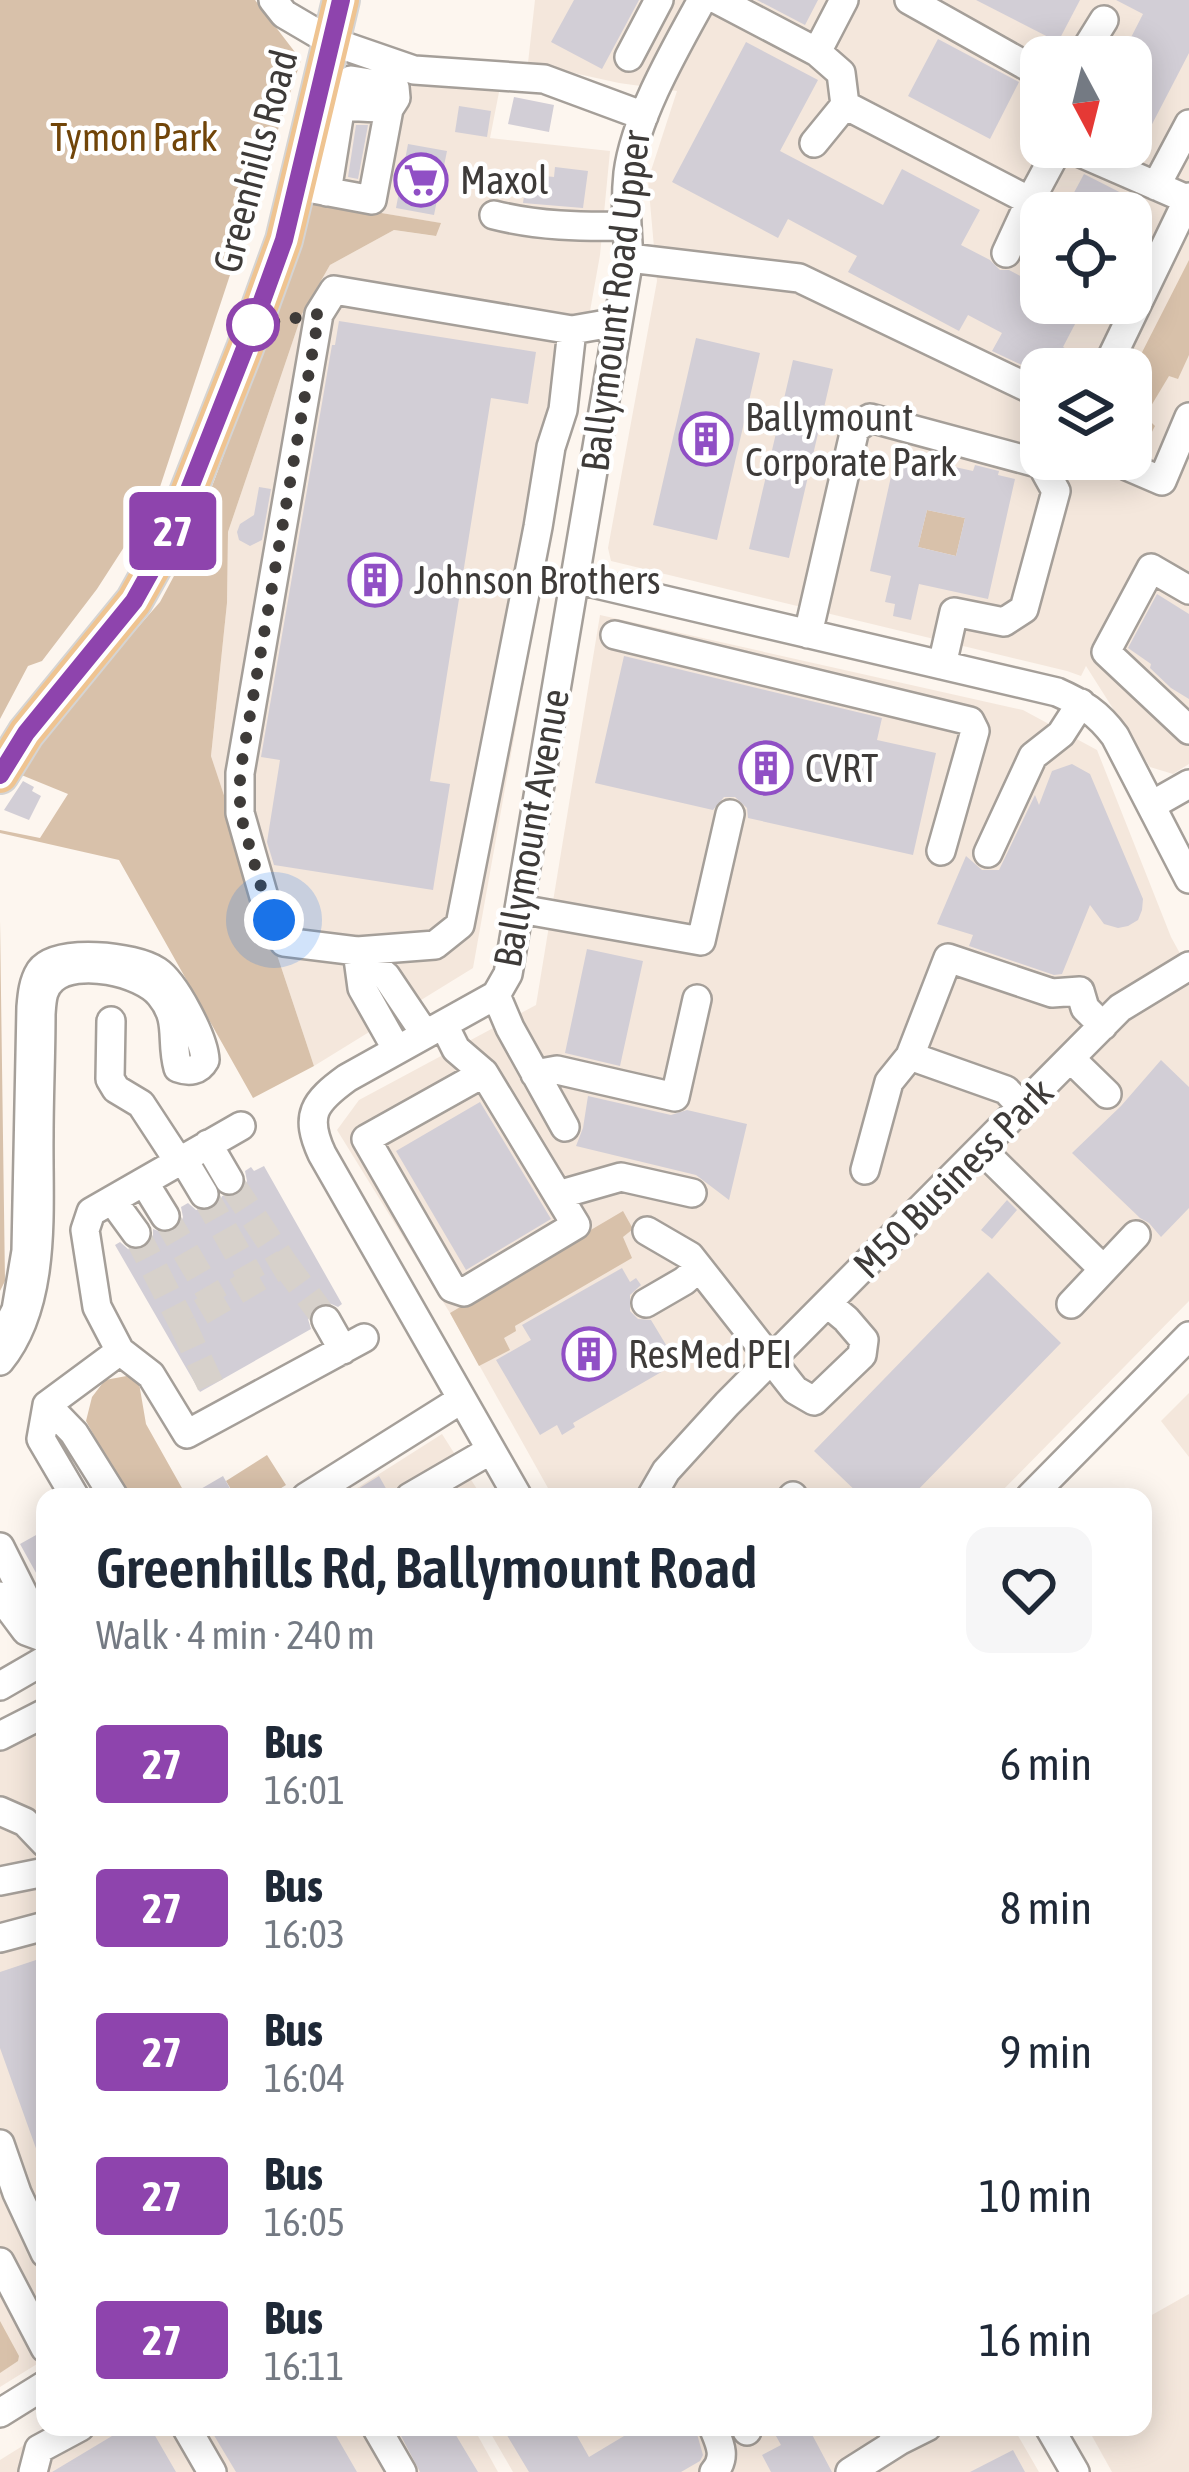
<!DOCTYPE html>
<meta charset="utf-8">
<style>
:root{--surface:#fff;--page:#f6f6f7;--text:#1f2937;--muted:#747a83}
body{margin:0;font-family:"Asap Condensed",sans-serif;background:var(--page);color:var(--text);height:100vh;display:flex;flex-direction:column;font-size:45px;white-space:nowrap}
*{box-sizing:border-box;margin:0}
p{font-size:39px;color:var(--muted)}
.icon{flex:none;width:66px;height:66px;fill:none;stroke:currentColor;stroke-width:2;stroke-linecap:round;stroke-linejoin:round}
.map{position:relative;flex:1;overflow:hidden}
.panel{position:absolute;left:36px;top:1488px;width:1116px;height:948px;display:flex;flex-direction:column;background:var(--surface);border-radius:24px;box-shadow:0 6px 30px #0003}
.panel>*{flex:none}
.badge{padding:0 24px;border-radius:9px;font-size:42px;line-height:78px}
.needle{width:78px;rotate:173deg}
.fabs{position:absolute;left:1020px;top:36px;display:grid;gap:24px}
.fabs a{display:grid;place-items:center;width:132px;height:132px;border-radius:24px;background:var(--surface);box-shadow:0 6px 30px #0003;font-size:60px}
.you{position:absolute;width:60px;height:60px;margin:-30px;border:9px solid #fff;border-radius:50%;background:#1a73e8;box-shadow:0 0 0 18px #1a73e833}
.map>.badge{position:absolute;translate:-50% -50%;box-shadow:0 0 0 6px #fff}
.round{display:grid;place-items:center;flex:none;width:126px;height:126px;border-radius:24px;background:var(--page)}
.overview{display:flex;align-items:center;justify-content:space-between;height:204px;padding:0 60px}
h1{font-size:57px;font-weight:600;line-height:90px}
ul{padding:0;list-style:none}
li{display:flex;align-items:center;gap:36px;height:144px;padding:0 60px}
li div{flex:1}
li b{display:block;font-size:45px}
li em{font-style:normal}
li .badge{min-width:132px;font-weight:700;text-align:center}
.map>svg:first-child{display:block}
</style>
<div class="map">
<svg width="1189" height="2472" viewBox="0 0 1189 2472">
<rect width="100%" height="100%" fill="#fdf6ef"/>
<path fill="#f4e7dc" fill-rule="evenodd" d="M535,0h654v764l-16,10 -23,-7 -64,-101 -5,10 -14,-5 -456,-110 -3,-13 49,-267 -9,-101 29,-89 -58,-8 -91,-20zM1041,57h90v90h-90zM1041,213h90v90h-90zM1041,369h90v90h-90z
M350,64l38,11 112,12 -10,51 120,13 -10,104 -127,713 -159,98 -103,-310 16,-153 1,-71 74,-218 28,-49 64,-35 41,6 5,-13 -130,-22 33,-128z
M600,615l423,95 74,40 74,187 18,33v331l-193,196h-443l-103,-184 -113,-183 22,-30 177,-95z
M1189,1393v64l-28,-36z
M442,1434l40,63h-139z
M45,1698v661l-45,28v-664z
M1189,2294v178h-77l-25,-45h56v-107z
M53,2427h420l25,45h-498v-12z
M487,2427h526l26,45h-526z"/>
<path fill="#d8c1aa" d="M0,0h255l46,60 -144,436 -60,93 -55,72 -14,5 -28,53z
M310,201l131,22 -5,13 -42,-6 -64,35 -28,49 -74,218 -1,71 -16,153 103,310 -61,32 -134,-238 -119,-27v-3l40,8 28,-44 -49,-20 29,-44 112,-128 29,-54 111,-297z
M1189,260v95l-11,24 -9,-3 -24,40 10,10 -15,29 -9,-1v-80z
M927,510l38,8 -9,38 -38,-9z
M0,921l5,360 -5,10z
M623,1211l10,18 -10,8 9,21 -117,68 1,5 -12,7 6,12 -31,16 -29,-53z
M132,1375l7,8 7,41 41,73h-59l-42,-76 6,-24 13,-17z
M267,1455l19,30 -19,12h-44l9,-6 -6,-10z
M0,2321l19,35 -1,5 -18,12z"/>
<path fill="#d2ced6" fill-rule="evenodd" d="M574,0h65l-37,69 -51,-27z
M757,0h61l-13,25z
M976,0h104l-22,42z
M1116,0h73v53l-54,104 -4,-2v-98h-10l22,-43z
M938,39l81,43 -29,57 -82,-43z
M746,42l72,38 -38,71 103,54 19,-36 78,41 -19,35 29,15 10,10h9l19,10 13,-25v48h45l-23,44 21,12 -5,10h-38v5l-49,-23 10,-18 -34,-18 -9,16 -111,-59 9,-16 -69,-37 -10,19 -106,-56z
M514,97l40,8 -5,27 -41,-8z
M459,106l32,5 -4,26 -32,-5z
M356,125h12l-10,54 -10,-2z
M408,144l39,7 -13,64 -38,-7z
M555,167l33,4 -5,37 -60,-5 4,-29 27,3z
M1084,174l55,28 -5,11h-71z
M339,321l197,31 -8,52 -37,-6 -61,383 20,3 -17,106 -159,-25 -7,-23 13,-82 -19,-3 71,-412h3z
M696,338l64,15 -43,187 -64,-15z
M793,360l40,9 -44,189 -40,-9z
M896,454l77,17 2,-6 24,6 -1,4 17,4 -27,120 -69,-15 -8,36 -18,-4 2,-12 -10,-2 6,-26 -21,-5zM927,510l38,8 -9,38 -38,-9z
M259,487l12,2 -9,51 -12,6 -11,-6 -2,-8 3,-8 14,-9z
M1157,594l32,20v85l-18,-11 -21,-20 1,-4 -23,-16z
M624,656l258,62 -5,22 59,13 -23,102 -165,-37 -1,-10 -12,-11h-11l-11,13 -118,-27z
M1072,764l18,10 53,125 -1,11 -4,10 -10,6 -10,2 -14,-4 -14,-19 -28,69 -8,1 -85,-29 4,-11 -36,-11 29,-68 16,14h17l36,-75 4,10 13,-34z
M23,781l11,6 -2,4 9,5 -12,24 -25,-10z
M587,949l56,12 -23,105 -55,-13z
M1161,1060l28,27v121l-28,29 -12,-14 -9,-5 -68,-65 49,-47z
M588,1096l83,19 16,-5 60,14 -18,76 -33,-25 -120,-29 7,-18z
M480,1102l71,117 -85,51 -70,-119z
M264,1166l78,138 -4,3 -11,-5 -11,3 -8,14 3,10 -111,63 -85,-147 5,-3 8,7 9,2 9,-3 7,-9v-10l14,5 13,-8 3,-9 -2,-10 7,-4 8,7h16l7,-6 3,-8h15l7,-6 3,-9 -2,-10 6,-4 3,4z
M1007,1200l10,10 -25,29 -11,-9z
M622,1268l8,14 6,-4 5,7 -11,10v16l8,8 13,1 26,43 -104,60 2,4 -13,8 -5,-10 -17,10 -44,-75 35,-20 -9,-15z
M988,1272l73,71 -150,154h-49l-48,-46z
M223,1476l9,16 -9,5h-36z
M379,1476l9,16 -8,5h-35z
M45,1530v59l-25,-45z
M45,1957v210l-2,1 -43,-120v-76z
M127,2427h23l26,45h-124z
M209,2427h122l26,45h-121z
M407,2427h44l27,45h-58l-21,-40z
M502,2427h70l17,30 50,-30h56l8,28 -3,6 -19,11h-152z
M771,2427h37l24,45h-61l-9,-17 19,-10z
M1013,2450l12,22h-55z"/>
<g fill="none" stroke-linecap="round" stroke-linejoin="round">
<path stroke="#d7d1cb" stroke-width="27" stroke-dasharray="27 14" stroke-linecap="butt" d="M204,1194l49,87
M165,1216l50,86
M136,1233l46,90 102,-60 -55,-83
M284,1263l42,57
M182,1323l29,63"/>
<g stroke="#a59f99" stroke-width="32">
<path id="minor" d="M273,0l11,14 46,27 84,29 130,9 100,37
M718,0l99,52 27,-52
M909,0l132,74
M817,52l24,21 4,32 185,96 29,-54
M629,57l30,-57
M1081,57l23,-37
M814,143l31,-38
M1067,147l122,53
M297,186l75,14 17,-91c-24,-3 -47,-1 -71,-6
M1156,186l33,-62
M327,192l17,-106 7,-6 44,7 1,11 -7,11
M494,215c43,11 88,12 133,11
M1006,253l24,-52
M629,258l170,20 242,116
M572,330l-9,80 -12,37 -13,80 -78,398 -25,20 -78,6 -73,-9 -20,-45 -24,-84v-40l79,-459 15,-24 238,40 46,-8
M1106,369l83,-172
M1122,459l5,7 35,15 27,-64
M575,579l482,113c25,11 41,21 58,44l74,143
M1189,590l-38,-22 -45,84 83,78
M808,634l47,-205 15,-11 171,46 15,27 -32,118 -20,13 -50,-10 -12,53
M615,635l355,86 5,10 -34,120
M1152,805l37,-21
M988,853l45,-97 28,-22 20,-31
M520,909l181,32 29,-127
M357,951l5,37 35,62
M357,951l29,25 39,58
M496,995l14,33 55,99
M111,1021l-1,58 6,10 25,15 38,58
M444,1025l12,24 28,24 92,152 -112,67 -12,-4 -86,-149 118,-66
M910,1056l38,-98 104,35 28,-2 5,17 18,18
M1071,1059l36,35
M535,1074l22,-4 118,27 22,-98
M208,1144l21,36
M981,1149l121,119
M183,1159l21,35
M865,1170l24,-88 21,-26 96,34 16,17
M144,1182l21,34
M558,1195l63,-18 71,16
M112,1200l24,33
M647,1231l43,25 105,134 19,11 48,-46 2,-15 -18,-21 -18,-15
M646,1303l38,-22 15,-13
M1071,1304l65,-69
M326,1320l17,30
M0,1341l16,-31 10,-59 5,-244c1,-12 2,-25 9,-36 17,-23 95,-15 117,0 18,12 47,67 48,89 -6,11 -16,12 -27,8 -8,-28 3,-48 -18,-73 -19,-23 -83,-37 -107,-16 -11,9 -11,22 -12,35 0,41 -2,81 -2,122 -1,71 9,166 -39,225
M120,1351l31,24 36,59 177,-96
M47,1405l27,28 40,64
M75,1497l-34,-58 6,-34 73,-54 -23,-44 -12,-77 6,-18 150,-86
M306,1497l156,-98
M410,1497l81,-47
M518,1497l-196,-343c-18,-39 -8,-52 25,-76l149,-83 12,-21 121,-716c-2,-29 -4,-57 -1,-85 7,-55 47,-124 74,-173
M651,1497l15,-26 61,-67 393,-396 69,-42
M792,1497l1,-1
M1030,1497l159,-161
M0,1547l28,56 17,18
M0,1596l26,35 19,7
M0,1686l45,-26
M0,1736l45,-23
M0,1811l25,11 20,21
M0,1881l45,-9
M0,1938l45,-12
M0,2144l17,49 28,60
M0,2262l45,86
M0,2413l45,-28
M186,2427l26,45
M376,2427l26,45
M713,2427c7,17 14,30 1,45
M747,2427v4
M890,2427l9,14 28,-14
M1049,2427l26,45
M33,2472l6,-23 41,-22
M850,2472l49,-31"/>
</g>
<g stroke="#d5d4d3" stroke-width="40">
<path id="major" d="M0,775l26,-42 108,-132 38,-68 73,-185 39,-108 57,-240"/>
</g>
<use href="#minor" stroke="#fff" stroke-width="27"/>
<use href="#major" stroke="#efc491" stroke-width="36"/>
</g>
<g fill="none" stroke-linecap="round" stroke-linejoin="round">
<g stroke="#fff" stroke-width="27">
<path id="line" d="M0,775l26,-42 108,-132 38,-68 73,-185 39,-108 57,-240"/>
</g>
<use href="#line" stroke="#8e44ad" stroke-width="18"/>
<path stroke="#3e3b39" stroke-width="12" stroke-dasharray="0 21.6" d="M253,325l66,-11 -79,459v40l24,84 10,23"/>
</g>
<defs>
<g id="supermarket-ring" transform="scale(2.7)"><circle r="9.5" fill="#fff" stroke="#904fc5" stroke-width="1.5"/><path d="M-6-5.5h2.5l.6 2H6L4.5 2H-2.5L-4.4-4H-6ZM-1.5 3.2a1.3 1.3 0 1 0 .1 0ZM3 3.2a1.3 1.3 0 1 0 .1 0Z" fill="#904fc5"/></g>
<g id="building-ring" transform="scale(2.7)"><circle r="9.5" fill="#fff" stroke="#904fc5" stroke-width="1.5"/><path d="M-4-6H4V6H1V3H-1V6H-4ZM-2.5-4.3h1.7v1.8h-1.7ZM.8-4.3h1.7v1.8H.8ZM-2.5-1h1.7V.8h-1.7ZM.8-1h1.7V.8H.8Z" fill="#904fc5"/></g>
</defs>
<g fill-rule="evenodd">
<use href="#supermarket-ring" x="421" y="180"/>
<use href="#building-ring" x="706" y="439"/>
<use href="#building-ring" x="375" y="580"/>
<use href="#building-ring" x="766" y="768"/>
<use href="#building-ring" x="589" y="1354"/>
</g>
<circle fill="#fff" stroke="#8e44ad" stroke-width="6" cx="253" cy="325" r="24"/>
<g text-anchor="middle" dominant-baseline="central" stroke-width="9" stroke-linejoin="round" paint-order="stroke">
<g font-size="39" fill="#714509" stroke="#fff">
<text x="134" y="137">Tymon Park</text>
</g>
<g font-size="39" fill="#3e3b39" stroke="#fff">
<text transform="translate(255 161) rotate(-75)">Greenhills Road</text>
<text transform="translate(615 301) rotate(-83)">Ballymount Road Upper</text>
<text transform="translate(531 828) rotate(-80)">Ballymount Avenue</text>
<text transform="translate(953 1178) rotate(-45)">M50 Business Park</text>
</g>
<g font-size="39" fill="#3e3b39" stroke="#fff" text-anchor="start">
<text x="460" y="180">Maxol</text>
<text x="745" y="417">Ballymount<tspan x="745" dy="45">Corporate Park</tspan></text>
<text x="414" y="580">Johnson Brothers</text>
<text x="805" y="768">CVRT</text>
<text x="628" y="1354">ResMed PEI</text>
</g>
</g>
</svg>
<div class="fabs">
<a><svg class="needle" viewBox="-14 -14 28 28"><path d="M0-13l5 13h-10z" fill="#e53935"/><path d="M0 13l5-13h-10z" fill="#747a83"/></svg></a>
<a><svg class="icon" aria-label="locate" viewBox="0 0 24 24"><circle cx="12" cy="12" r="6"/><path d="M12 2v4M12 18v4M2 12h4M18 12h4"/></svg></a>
<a><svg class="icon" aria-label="layers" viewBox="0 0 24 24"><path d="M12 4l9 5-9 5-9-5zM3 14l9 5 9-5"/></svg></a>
</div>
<div class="you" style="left:274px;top:920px"></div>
<b class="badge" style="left:173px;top:531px;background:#8e44ad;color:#fff">27</b>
<section class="panel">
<div class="overview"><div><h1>Greenhills Rd, Ballymount Road</h1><p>Walk · 4 min · 240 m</p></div><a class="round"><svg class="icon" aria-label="heart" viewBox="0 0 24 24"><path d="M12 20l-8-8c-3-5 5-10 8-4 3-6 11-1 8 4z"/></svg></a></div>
<ul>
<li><span class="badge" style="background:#8e44ad;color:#fff">27</span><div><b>Bus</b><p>16:01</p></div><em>6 min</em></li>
<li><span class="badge" style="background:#8e44ad;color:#fff">27</span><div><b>Bus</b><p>16:03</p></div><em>8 min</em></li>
<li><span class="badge" style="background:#8e44ad;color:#fff">27</span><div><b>Bus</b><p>16:04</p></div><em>9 min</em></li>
<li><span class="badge" style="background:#8e44ad;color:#fff">27</span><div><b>Bus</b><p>16:05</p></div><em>10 min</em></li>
<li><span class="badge" style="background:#8e44ad;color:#fff">27</span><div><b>Bus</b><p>16:11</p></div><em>16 min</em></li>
</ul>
</section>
</div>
